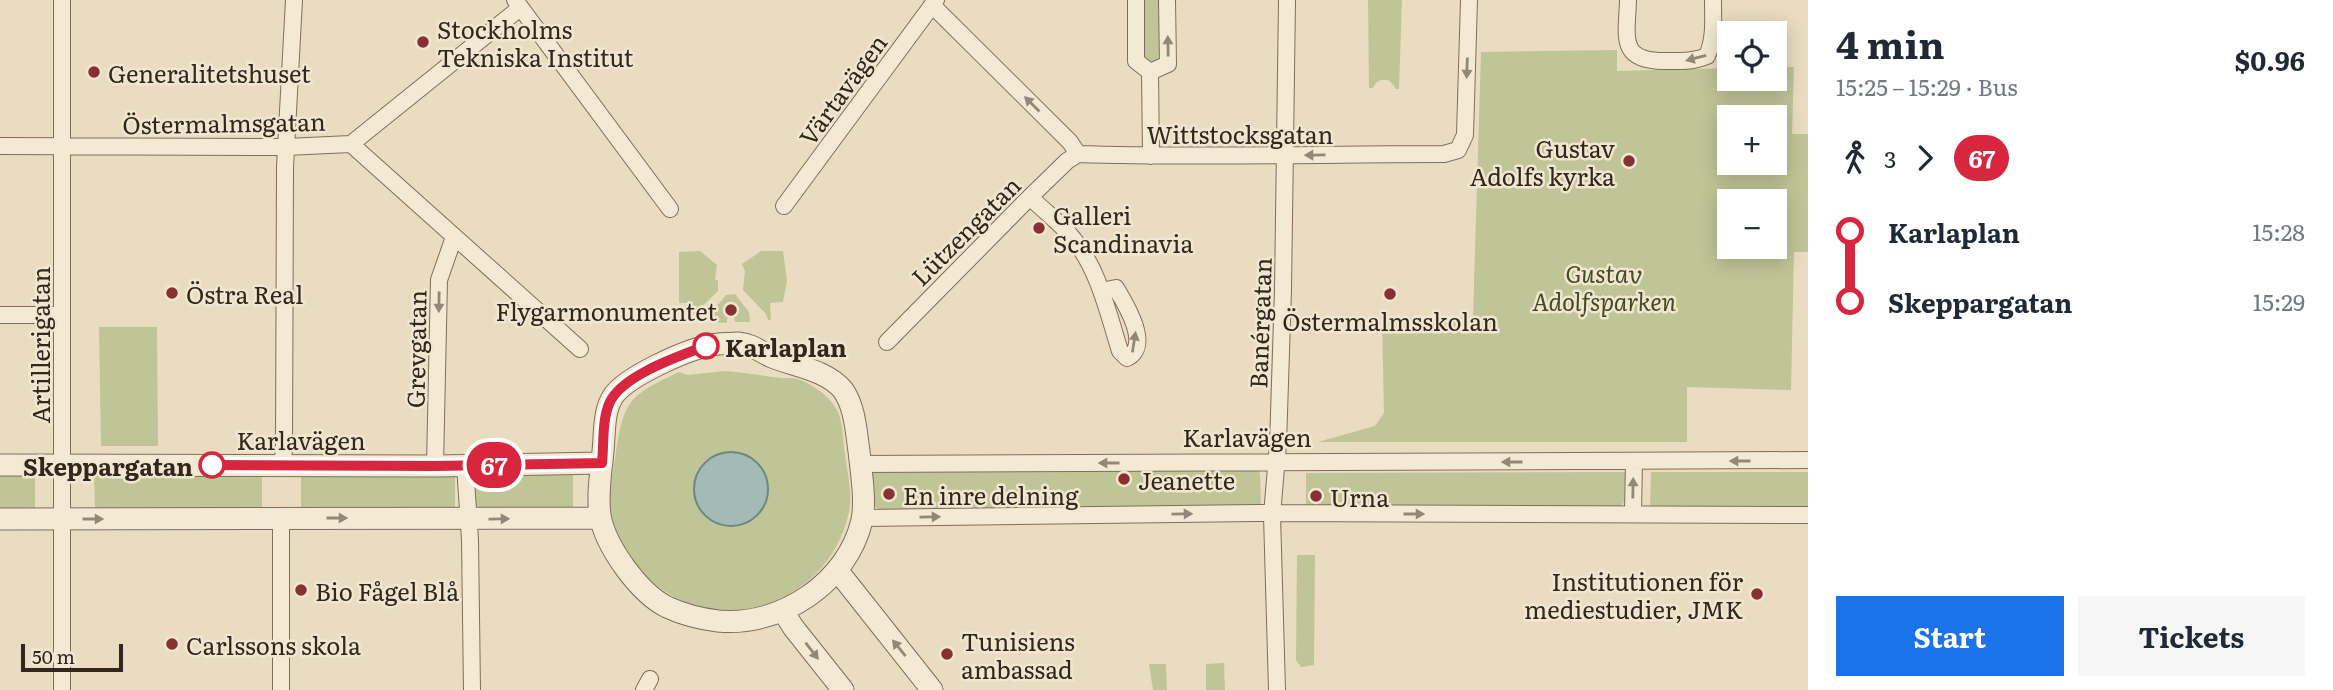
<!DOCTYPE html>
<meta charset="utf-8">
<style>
:root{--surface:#fff;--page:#f6f6f7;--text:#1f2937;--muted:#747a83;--accent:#1a73e8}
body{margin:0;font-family:Literata,serif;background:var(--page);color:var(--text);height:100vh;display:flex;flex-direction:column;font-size:26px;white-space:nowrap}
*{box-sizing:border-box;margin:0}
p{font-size:23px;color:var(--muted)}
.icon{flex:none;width:38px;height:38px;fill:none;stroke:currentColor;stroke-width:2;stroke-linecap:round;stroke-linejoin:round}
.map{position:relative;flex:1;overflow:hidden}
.panel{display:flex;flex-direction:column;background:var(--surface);width:525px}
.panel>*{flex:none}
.badge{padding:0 14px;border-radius:23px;font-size:24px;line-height:46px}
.controls{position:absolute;left:1717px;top:21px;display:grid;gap:14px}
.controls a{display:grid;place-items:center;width:70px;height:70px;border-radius:0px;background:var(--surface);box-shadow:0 4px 18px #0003;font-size:35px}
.scale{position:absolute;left:21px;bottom:18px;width:102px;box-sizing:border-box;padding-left:7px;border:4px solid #31271d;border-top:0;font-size:19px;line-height:24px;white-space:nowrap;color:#31271d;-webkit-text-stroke:5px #f1e7d0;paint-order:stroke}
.map>.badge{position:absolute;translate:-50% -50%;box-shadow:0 0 0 4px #fff}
.legs{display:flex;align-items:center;gap:10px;height:77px;padding:0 28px;font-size:23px}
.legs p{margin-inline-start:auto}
.headline{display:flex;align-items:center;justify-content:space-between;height:119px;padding:0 28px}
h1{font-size:38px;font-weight:700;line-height:52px}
.action{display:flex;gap:14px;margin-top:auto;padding:14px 28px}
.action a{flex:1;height:80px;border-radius:0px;background:var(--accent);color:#fff;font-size:28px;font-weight:700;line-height:80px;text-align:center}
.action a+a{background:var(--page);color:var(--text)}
ul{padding:0 28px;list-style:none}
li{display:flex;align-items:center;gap:24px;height:70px;font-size:26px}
li i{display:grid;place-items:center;width:10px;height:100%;margin:0 9px;background:currentColor}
li i::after{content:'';width:18px;height:18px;margin:-9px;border:5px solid;border-radius:50%;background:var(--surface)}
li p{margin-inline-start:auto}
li:first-child i{background:linear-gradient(#0000 50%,currentColor 0)}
li:last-child i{background:linear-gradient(currentColor 50%,#0000 0)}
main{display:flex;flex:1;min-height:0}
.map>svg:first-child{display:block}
</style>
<main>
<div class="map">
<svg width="1808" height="690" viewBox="0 0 1808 690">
<rect width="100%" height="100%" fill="#e9dcc1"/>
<path fill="#c0c597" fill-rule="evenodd" d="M1138,0h26l-6,61 -15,1z
M1368,0h34l-3,89h-3l-6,-8c-7,-3 -14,-1 -17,7h-4z
M1617,50v21l112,-3v11h45l1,-11 19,-1 -2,67h16v118h-14l-3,138 -104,-3v55h-369l57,-16 9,-13 -2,-95 91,-1 8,-265zM1729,117h45v46h-45zM1729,201h45v46h-45z
M700,251l17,14 -2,14 3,2v10l-26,25v-13h-13v-51z
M761,251h22l4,30 -4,21 -13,1 1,17h-3l-2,-6 -23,-24 2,-19 -3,-7z
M735,294l14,18 1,10h-15l-1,-5 -7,1v5l-16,-1 1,-10 14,-17z
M99,327h58l1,119h-57z
M724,371c20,1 38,5 58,7 5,1 10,-1 15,1 16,5 34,18 41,33 5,12 5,28 7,42 2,18 8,39 4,58 -22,103 -155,134 -217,48 -11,-15 -20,-35 -22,-54 -1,-16 2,-32 5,-47 9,-58 11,-62 64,-87l9,3z
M1256,469l4,4 1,33 -381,4 -6,-4 -2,-31 3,-5z
M35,471v39h-35v-38z
M262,471v39l-167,1 -1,-39z
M301,472l154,1v38l-154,-1z
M1626,472v29l-10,9 -310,-1v-36z
M1651,472h157v37h-158z
M474,473l99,1v37h-99z
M1297,555h18l-1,110 -13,2 -5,-7z
M1224,663l1,27h-19v-26z
M1149,664h17l1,26h-14z"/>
<path fill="#a3bbb4" stroke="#6c8881" stroke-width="2" d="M694 489a37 37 0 1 1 74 0a37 37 0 1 1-74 0Z"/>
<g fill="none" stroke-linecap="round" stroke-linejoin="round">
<g stroke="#806e5b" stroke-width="18">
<path id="minor" d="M62,0v690
M515,0l155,209
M1136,0v61l14,11 18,-8 -1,-64
M1628,0c-1,36 -10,61 36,61 16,0 29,1 43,-5 8,-18 6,-37 6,-56
M932,5l138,137 8,12
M1150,72l1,84
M351,144l169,-136
M0,146l286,1 65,-3 229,205
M1078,154c122,4 244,0 366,0l14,-4 7,-15 4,-135
M1030,197c13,13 28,24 40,38 28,31 38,78 50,116l7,7c25,-12 -2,-55 -11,-70l-15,3
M784,206l152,-206
M0,315h62
M887,342l143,-145 37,-36 11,-7
M282,464l2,-14 1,-283 9,-167
M860,464l948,-4
M465,465l5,75 2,150
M435,466l4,-186 15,-43
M1633,514l1,-53
M281,518v172
M862,518l395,-5 551,2
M644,690l6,-11
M1277,690l-5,-175 6,-71 5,-154 4,-290"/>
</g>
<g stroke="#806e5b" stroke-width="23">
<path id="tertiary" d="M738,343c17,2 20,8 34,14 22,9 55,13 71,33 12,17 13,41 16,61 2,21 7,48 3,69 -14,62 -81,107 -144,101 -16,-2 -36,-7 -51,-14 -28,-14 -62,-61 -67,-92 -3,-21 1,-43 3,-64 2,-18 0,-41 11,-56 14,-19 70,-44 93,-49 10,-3 21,-2 31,-3z
M0,465l435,1 167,-3
M0,519l600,-1
M837,570l95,120
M783,611l10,16 50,63"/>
</g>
<use href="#minor" stroke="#f4ead3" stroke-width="16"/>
<use href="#tertiary" stroke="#f4ead3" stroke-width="21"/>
</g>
<defs><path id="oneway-solid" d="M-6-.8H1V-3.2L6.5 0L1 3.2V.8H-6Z" transform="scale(1.75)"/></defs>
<g fill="#928878">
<use href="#oneway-solid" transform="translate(1168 46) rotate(-91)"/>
<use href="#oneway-solid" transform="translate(1696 58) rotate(165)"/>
<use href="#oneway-solid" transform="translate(1467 68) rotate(92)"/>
<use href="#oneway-solid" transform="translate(1032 104) rotate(-135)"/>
<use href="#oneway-solid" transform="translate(1315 155) rotate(179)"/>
<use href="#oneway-solid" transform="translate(439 302) rotate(91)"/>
<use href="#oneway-solid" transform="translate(1134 342) rotate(-81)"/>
<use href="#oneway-solid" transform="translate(1740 461) rotate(180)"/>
<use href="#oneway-solid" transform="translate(1512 462) rotate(180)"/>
<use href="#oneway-solid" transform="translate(1109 463) rotate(180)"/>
<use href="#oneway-solid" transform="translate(1633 488) rotate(-89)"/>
<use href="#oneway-solid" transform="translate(1182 514) rotate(-1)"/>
<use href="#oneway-solid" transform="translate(1414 514)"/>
<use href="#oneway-solid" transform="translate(930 517) rotate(-1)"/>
<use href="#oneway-solid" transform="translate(337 518)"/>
<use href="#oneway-solid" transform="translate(93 519)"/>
<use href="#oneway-solid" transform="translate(499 519) rotate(-1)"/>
<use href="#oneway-solid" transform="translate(899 648) rotate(-129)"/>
<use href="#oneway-solid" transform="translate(812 651) rotate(52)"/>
</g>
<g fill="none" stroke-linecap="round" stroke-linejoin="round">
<g stroke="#fff" stroke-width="16">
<path id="line-1" d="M212,465l223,1 167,-3c2,-19 0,-42 7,-59 11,-28 70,-48 97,-58"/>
</g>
<use href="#line-1" stroke="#d7263d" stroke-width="10"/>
</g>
<g fill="#893132" stroke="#f1e7d0" stroke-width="2.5">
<circle cx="423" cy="42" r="7"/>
<circle cx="94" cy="72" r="7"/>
<circle cx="1629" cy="161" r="7"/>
<circle cx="1039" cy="228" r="7"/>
<circle cx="172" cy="293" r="7"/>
<circle cx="1390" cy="294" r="7"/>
<circle cx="731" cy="310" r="7"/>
<circle cx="1124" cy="479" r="7"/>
<circle cx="889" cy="494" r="7"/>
<circle cx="1316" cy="496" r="7"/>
<circle cx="301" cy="590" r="7"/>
<circle cx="1757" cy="594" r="7"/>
<circle cx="172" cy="644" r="7"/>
<circle cx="947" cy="654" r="7"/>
</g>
<g fill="#fff" stroke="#d7263d" stroke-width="3.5">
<circle cx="706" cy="346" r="12"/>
<circle cx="212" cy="465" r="12"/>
</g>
<g text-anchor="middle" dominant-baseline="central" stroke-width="5" stroke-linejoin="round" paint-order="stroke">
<g font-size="24" fill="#31271d" stroke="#f1e7d0" text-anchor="start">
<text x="437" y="28">Stockholms<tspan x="437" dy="28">Tekniska Institut</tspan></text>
<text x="108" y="72">Generalitetshuset</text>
<text x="1615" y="147" text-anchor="end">Gustav<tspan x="1615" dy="28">Adolfs kyrka</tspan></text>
<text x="1053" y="214">Galleri<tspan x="1053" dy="28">Scandinavia</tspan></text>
<text x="186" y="293">Östra Real</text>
<text x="717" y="310" text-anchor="end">Flygarmonumentet</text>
<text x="1390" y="320" text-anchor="middle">Östermalmsskolan</text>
<text x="1138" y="479">Jeanette</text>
<text x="903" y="494">En inre delning</text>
<text x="1330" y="496">Urna</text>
<text x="1743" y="580" text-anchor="end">Institutionen för<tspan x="1743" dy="28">mediestudier, JMK</tspan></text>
<text x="315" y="590">Bio Fågel Blå</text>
<text x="961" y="640">Tunisiens<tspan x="961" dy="28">ambassad</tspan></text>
<text x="186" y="644">Carlssons skola</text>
</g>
<g font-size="24" fill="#31271d" stroke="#f1e7d0">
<text transform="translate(842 89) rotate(-54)">Värtavägen</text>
<text transform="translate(224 122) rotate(-1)">Östermalmsgatan</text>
<text x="1240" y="133">Wittstocksgatan</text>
<text transform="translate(965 230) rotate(-45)">Lützengatan</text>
<text transform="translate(1259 323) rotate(-88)">Banérgatan</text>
<text transform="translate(39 345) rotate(-90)">Artillerigatan</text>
<text transform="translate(415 349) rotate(-89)">Grevgatan</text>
<text x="1247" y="436">Karlavägen</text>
<text x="301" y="439">Karlavägen</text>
</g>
<g font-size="24" font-style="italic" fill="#434c26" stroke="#f1e7d0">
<text x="1604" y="272">Gustav<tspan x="1604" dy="28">Adolfsparken</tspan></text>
</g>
<g font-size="24" font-weight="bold" fill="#31271d" stroke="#f1e7d0" text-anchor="start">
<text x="725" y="346">Karlaplan</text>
<text x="193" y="465" text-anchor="end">Skeppargatan</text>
</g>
</g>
</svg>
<div class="controls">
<a><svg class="icon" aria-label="locate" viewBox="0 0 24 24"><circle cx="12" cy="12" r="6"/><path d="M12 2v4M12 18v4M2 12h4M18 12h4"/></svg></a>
<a>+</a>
<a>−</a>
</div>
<div class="scale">50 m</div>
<b class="badge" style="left:494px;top:465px;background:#d7263d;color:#fff">67</b>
</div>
<section class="panel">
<div class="headline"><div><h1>4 min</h1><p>15:25 – 15:29 · Bus</p></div><b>$0.96</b></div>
<div class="legs"><svg class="icon" aria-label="walk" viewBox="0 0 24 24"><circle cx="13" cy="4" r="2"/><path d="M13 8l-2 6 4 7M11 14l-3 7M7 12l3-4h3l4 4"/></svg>3<svg class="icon" aria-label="forward" viewBox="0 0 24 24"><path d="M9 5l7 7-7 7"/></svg><b class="badge" style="background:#d7263d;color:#fff">67</b></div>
<ul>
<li><i style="color:#d7263d"></i><b>Karlaplan</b><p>15:28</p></li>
<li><i style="color:#d7263d"></i><b>Skeppargatan</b><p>15:29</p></li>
</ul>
<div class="action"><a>Start</a><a>Tickets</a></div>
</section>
</main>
